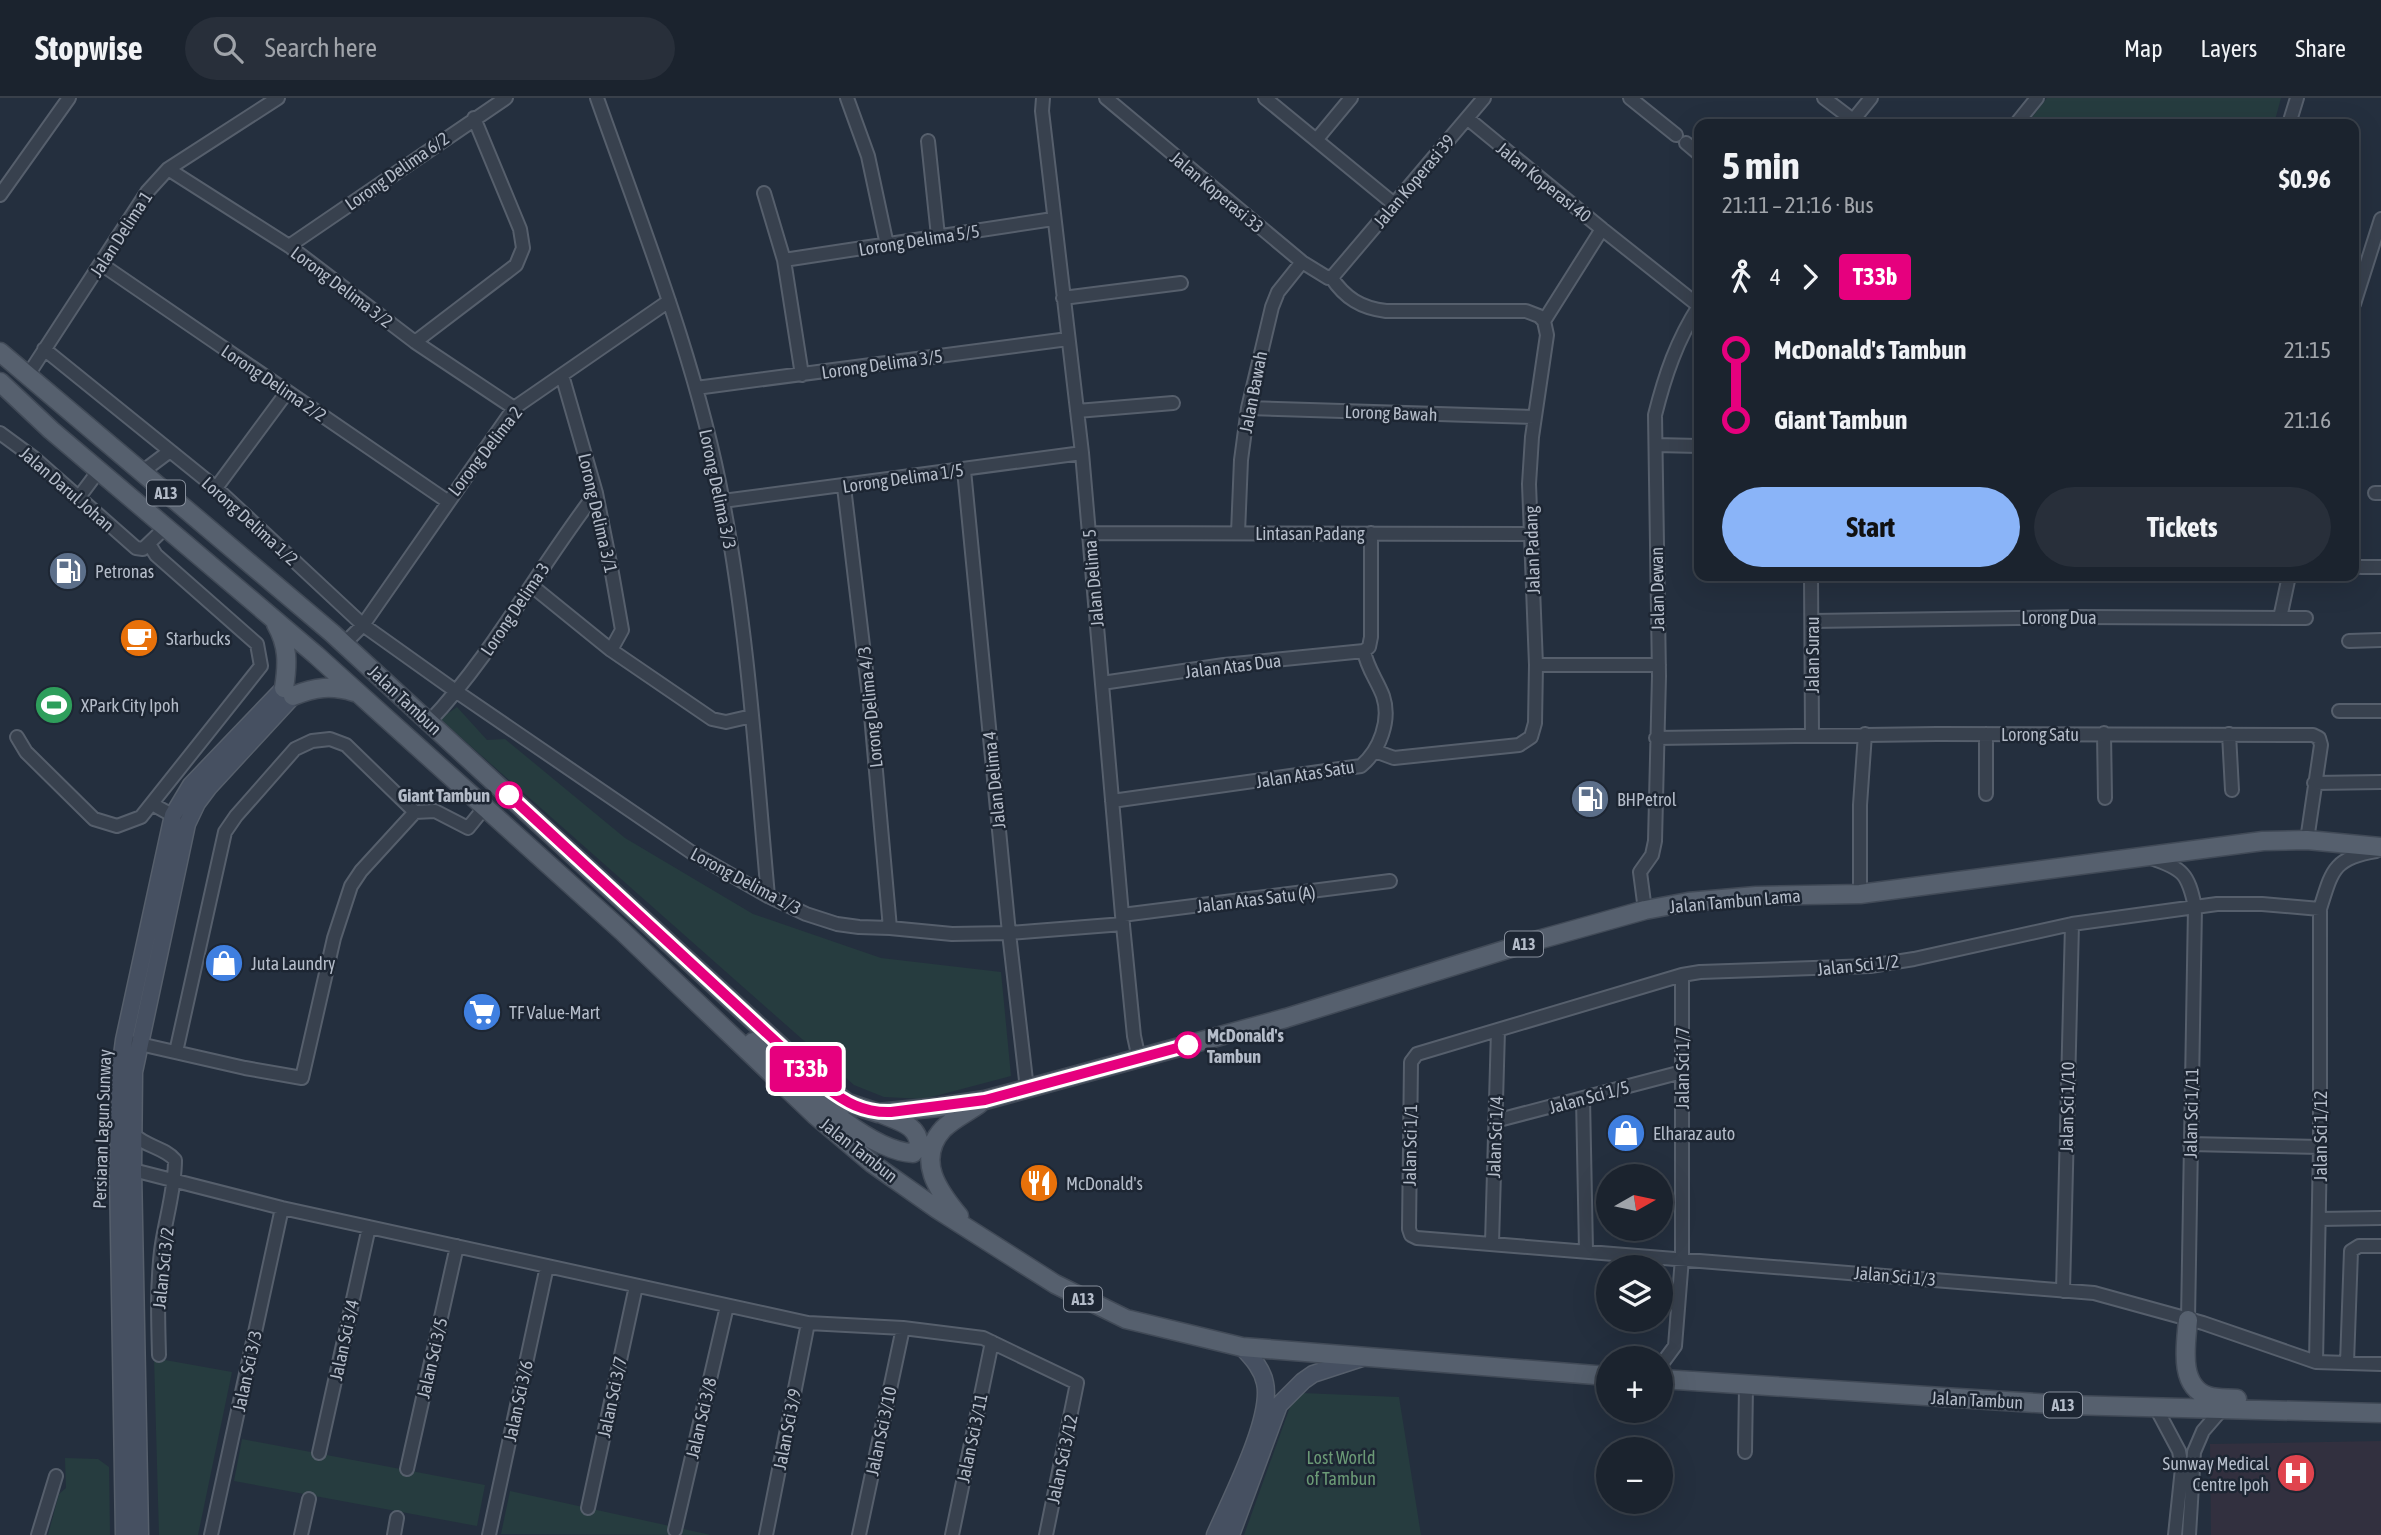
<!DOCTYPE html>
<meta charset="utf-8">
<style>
:root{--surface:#1b232e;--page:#282f3a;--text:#f1f3f6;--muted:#a0a4aa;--line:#39404a;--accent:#8ab4f8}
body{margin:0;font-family:"Asap Condensed",sans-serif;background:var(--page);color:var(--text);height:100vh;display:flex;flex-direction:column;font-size:26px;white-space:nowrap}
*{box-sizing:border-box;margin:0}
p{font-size:23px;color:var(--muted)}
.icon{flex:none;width:38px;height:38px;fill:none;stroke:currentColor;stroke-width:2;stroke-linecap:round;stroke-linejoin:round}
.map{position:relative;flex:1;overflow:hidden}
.details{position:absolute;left:1694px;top:21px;width:665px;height:462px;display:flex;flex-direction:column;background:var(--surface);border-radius:14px;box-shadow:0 7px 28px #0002,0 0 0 2px var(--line)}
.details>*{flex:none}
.badge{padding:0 14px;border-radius:5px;font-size:24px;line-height:46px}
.needle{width:46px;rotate:81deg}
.buttons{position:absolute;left:1596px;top:1066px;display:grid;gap:14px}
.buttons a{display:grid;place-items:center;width:77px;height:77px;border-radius:50%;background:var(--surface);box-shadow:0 7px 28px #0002,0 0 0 2px var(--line);font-size:35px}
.map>.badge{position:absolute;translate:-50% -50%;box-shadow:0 0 0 4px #fff}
.legs{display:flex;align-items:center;gap:10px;height:77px;padding:0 28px;font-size:23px}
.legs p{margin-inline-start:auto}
.summary{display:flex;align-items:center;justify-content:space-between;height:119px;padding:0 28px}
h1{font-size:38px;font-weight:700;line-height:52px}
.action{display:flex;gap:14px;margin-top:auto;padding:14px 28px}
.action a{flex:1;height:80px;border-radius:42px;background:var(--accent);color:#111;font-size:28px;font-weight:700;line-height:80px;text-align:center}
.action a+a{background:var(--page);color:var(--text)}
ul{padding:0 28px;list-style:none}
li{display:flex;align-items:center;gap:24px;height:70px;font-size:26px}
li i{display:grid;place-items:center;width:10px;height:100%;margin:0 9px;background:currentColor}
li i::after{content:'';width:18px;height:18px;margin:-9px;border:5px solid;border-radius:50%;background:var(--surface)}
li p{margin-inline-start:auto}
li:first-child i{background:linear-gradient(#0000 50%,currentColor 0)}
li:last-child i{background:linear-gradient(currentColor 50%,#0000 0)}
header{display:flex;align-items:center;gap:42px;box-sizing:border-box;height:98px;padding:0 35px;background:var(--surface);border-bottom:2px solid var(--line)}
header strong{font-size:33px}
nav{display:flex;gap:38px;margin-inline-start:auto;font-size:24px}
.search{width:490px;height:63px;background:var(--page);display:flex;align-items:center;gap:18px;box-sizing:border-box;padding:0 24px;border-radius:38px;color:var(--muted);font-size:26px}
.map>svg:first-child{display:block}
</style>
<header>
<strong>Stopwise</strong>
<div class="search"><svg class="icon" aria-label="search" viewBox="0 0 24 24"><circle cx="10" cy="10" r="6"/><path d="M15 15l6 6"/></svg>Search here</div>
<nav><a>Map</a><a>Layers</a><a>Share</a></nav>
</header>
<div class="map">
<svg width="2381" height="1437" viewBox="0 0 2381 1437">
<rect width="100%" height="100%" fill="#242f3e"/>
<path fill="#32303f" d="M2381,1343v94h-170l-1,-91z"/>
<path fill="#263c3f" d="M2047,0h234l-7,26h-247z
M457,609l30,33 18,-1 120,99 128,76 128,44 120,14 10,104 -87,23 -40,-2 -30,-12 -414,-366z
M154,1260l78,14 -34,163h-39z
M1302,1295l97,4 22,138h-177l46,-128z
M242,1341l243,46 -8,41 -243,-45z
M65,1360l33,1 11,8 1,68h-62l11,-41 7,-6z
M510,1393l201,44 -210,-1z"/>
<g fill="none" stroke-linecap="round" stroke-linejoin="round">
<g stroke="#565f6c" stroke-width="16">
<path id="street" d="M597,0c47,133 100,265 126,404 25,130 33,262 45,394
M847,0l21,58 19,89
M1043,0l-1,13 40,342 40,462 12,121 5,23
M1106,0l196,164 26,16 6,-3 150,-177
M1265,0l129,106
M1630,0l46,37
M1824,0l29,22
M1467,20l135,111 -58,92
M1850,26l21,-26
M2016,26l21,-26
M2289,26l8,-26
M1317,41l34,-41
M928,43l10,95
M1686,45l13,11
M168,71l121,77 126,96 99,66
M764,95l20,67 18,115
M0,97l69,-97
M1602,131l97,77
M289,148l217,-148
M784,162l269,-41
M101,166l346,237
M1331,179c14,21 30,31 55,34h140l13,5 5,5
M1063,200l118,-15
M2354,206l27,-85
M415,244l101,-77 7,-17 -3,-19 -46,-111
M44,251l172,139 147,137 94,67 234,160 77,44 38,18 31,10 22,3 31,1 62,6 57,-1 114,-9
M28,277l119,-183 21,-23 110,-71
M562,277l34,118 16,80 10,57 -11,20
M696,290l372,-49
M1248,310l287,9
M1077,313l96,-8
M0,335l34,25 102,90 7,1 24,-23
M1656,347l43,1
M964,372l45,463 18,156
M142,374l28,-21
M844,389l26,217 20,224
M216,390l71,-96
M2375,395h6
M79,399l21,-28
M723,403l359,-48
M1089,435l442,1
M1238,435l3,-73 7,-52 24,-101 6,-15 24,-30
M2361,469h20
M1811,478l1,159
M532,488l79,64 101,69 14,3 26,-6
M2280,520l9,-42
M1812,523l268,-4 226,1
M2349,543l32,-1
M344,546l19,-19 151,-217 155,-107
M1536,567h123
M1102,585l122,-18 140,-14 5,-4 2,-10v-104
M2339,613h42
M429,624c65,-69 109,-154 167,-229
M2104,635l1,65
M1986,636v60
M2229,636l3,56
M17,639l9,15 68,67 23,7 24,-9 120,-151 -4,-22 -101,-89 -7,-11
M1656,640l281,-4 376,1 6,3 2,7 -14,95
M1375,653l19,7 125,-13 12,-8 4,-14 1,-58 -7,-181 3,-47 15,-102 -3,-14
M2314,685l67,-1
M1112,703l249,-35c19,-16 30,-46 22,-70 -6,-16 -16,-28 -19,-45
M152,706l29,16
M415,714l20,-1 33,17 17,-21
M2151,760c32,11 37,15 44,49l-7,413
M1860,796v-89l5,-71
M2320,811l-58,-5h-45l-145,20 -158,35 -44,7 -170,6 -18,3 -265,79 -6,8 -2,167 2,6 6,3 677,55 109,30 113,39 65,2
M1645,812l-5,-38 12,-17 3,-14 4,-165 -4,-261c10,-40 22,-75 44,-109
M1122,817l268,-34
M131,944l114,26 57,10 32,-140 17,-52 10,-15 54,-59
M176,954l49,-220 11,-16 59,-67 17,-8 18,-2 16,6 69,67
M1583,1000l3,153
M1495,1023l187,-49
M134,1037c13,12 31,13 41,25 0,31 -10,60 -14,91 -4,35 -3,69 -2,104
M2190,1046l130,3
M126,1073l7,-1 149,38 526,115 95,5 80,10 94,45 -31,152
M2319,1121l62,-1
M1492,1145l6,-213
M2063,1193l9,-367
M2316,1264l4,-215v-238c12,-38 13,-51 56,-58
M2347,1265l4,-112 8,-5h22
M1661,1267l14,-19 7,-88v-283
M2155,1308l24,45 3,17 -7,67
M1745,1354l1,-66
M319,1355l50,-226
M407,1371l50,-223
M588,1410l48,-222
M675,1432l52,-224
M38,1437l18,-59
M211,1437l71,-327
M301,1437l8,-36
M394,1437l3,-17
M489,1437l58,-269
M766,1437l42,-212
M859,1437l44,-207
M952,1437l40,-193
M2189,1437l5,-83 9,-21 19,-22"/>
</g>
<g stroke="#565f6c" stroke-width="19">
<path id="secondary" d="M124,1437l-6,-364 2,-100 4,-31 49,-225 18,-30 93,-97
M140,1437l-7,-365 1,-98 53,-248 10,-21 12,-16 84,-91
M1215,1437c15,-35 58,-117 50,-152 -3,-15 -13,-25 -23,-36
M1231,1437l48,-130 24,-24 10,-7 49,-16"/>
</g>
<g stroke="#414a57" stroke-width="21">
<path id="primary" d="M0,254l332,281 492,453 24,17 30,10 61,-6 46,-7 301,-82 241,-75 118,-33 43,-8 68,-6 104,-2 403,-53 44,-1 74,7
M0,284l51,48 265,225 306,276 193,184 58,49 64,45 118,75 71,35 116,28 366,29
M276,526c12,21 12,39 8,64
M293,598c22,-9 39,-11 61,-4
M753,944c38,33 110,109 160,111l6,-7c0,-21 -21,-25 -37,-32
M959,1118c-20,-24 -44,-56 -16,-87 10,-10 25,-17 36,-25
M2188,1222c-2,24 -10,66 20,76 9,3 20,2 29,3
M1661,1281l406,26 314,8"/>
</g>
<use href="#street" stroke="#38414e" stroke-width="12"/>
<use href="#secondary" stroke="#465061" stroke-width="16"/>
<use href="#primary" stroke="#56606e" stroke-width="18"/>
</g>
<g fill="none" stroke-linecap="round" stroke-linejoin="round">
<g stroke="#fff" stroke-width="16">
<path id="line-1" d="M509,697l315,291c21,16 39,27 67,26l94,-12 203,-55"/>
</g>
<use href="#line-1" stroke="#e6007e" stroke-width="10"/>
</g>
<defs>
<g id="fuel-disc" transform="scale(2.0125)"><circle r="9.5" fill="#5c6f8a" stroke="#1d2633"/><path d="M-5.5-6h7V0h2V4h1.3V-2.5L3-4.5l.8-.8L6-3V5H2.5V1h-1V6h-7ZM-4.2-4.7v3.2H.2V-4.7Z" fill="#fff"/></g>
<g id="cafe-disc" transform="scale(2.0125)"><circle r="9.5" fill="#e8710a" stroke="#1d2633"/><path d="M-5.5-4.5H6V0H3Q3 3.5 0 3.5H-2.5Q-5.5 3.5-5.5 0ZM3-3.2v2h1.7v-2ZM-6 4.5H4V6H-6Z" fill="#fff"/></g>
<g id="stadium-disc" transform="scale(2.0125)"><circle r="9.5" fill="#2e9e5b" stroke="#1d2633"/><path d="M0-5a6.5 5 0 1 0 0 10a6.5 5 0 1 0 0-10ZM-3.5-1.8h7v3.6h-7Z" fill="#fff"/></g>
<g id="shop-disc" transform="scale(2.0125)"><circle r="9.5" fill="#3f7fe0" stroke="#1d2633"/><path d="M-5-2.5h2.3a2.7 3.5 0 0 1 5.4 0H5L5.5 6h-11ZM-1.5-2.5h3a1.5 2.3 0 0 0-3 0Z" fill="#fff"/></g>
<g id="supermarket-disc" transform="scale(2.0125)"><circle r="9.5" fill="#3f7fe0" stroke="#1d2633"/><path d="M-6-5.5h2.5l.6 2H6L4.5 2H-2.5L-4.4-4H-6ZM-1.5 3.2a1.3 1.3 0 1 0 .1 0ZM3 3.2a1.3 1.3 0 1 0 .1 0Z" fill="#fff"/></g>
<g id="restaurant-disc" transform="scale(2.0125)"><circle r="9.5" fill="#e8710a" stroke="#1d2633"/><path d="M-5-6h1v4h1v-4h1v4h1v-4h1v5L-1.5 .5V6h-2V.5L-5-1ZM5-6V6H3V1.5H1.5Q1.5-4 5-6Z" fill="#fff"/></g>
<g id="hospital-disc" transform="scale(2.0125)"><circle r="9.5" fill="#e0444e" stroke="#1d2633"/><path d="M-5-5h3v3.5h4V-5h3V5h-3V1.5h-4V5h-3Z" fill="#fff"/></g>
</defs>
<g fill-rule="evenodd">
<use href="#fuel-disc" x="68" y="473"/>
<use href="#cafe-disc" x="139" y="540"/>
<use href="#stadium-disc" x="54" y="607"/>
<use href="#fuel-disc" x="1590" y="701"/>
<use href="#shop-disc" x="224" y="865"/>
<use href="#supermarket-disc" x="482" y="914"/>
<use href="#shop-disc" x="1626" y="1035"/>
<use href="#restaurant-disc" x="1039" y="1085"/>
<use href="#hospital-disc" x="2296" y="1375"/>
</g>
<g fill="#fff" stroke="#e6007e" stroke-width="3.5">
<circle cx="509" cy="697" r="12"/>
<circle cx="1188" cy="947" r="12"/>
</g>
<g text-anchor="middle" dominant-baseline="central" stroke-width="5" stroke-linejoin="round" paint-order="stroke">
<g fill="#1d2633" stroke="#878f9c" stroke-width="2">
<rect x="147" y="382.5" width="38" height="25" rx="5"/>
<rect x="1505" y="833.5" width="38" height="25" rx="5"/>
<rect x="1064" y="1188.5" width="38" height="25" rx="5"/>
<rect x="2044" y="1294.5" width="38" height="25" rx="5"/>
</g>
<g font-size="16" font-weight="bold" fill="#b4bcc9">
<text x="166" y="395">A13</text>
<text x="1524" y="846">A13</text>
<text x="1083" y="1201">A13</text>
<text x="2063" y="1307">A13</text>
</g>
<g font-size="18" fill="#b4bcc9" stroke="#1d2633">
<text transform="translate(397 73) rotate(-35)">Lorong Delima 6/2</text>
<text transform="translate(1414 83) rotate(-50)">Jalan Koperasi 39</text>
<text transform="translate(1544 84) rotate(39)">Jalan Koperasi 40</text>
<text transform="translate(1217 94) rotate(40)">Jalan Koperasi 33</text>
<text transform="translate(121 136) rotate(-57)">Jalan Delima 1</text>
<text transform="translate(919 142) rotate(-9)">Lorong Delima 5/5</text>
<text transform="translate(342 189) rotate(37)">Lorong Delima 3/2</text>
<text transform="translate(882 266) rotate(-8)">Lorong Delima 3/5</text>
<text transform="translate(274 285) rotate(34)">Lorong Delima 2/2</text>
<text transform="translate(1253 294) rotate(-79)">Jalan Bawah</text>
<text transform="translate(1391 315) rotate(2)">Lorong Bawah</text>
<text transform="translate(485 353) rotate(-52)">Lorong Delima 2</text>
<text transform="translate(903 380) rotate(-8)">Lorong Delima 1/5</text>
<text transform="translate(67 391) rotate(41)">Jalan Darul Johan</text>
<text transform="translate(718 391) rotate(78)">Lorong Delima 3/3</text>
<text transform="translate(598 415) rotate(77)">Lorong Delima 3/1</text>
<text transform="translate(250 423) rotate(42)">Lorong Delima 1/2</text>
<text x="1310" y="435">Lintasan Padang</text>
<text transform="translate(1532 452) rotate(-92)">Jalan Padang</text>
<text transform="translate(1093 480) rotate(-95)">Jalan Delima 5</text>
<text transform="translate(1657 491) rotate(-91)">Jalan Dewan</text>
<text transform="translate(515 511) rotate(-56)">Lorong Delima 3</text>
<text x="2059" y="519">Lorong Dua</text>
<text transform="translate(1812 557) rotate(-90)">Jalan Surau</text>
<text transform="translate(1233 568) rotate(-7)">Jalan Atas Dua</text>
<text transform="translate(405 602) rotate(43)">Jalan Tambun</text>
<text transform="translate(870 609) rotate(-96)">Lorong Delima 4/3</text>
<text x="2040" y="636">Lorong Satu</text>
<text transform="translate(1305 676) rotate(-9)">Jalan Atas Satu</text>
<text transform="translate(994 682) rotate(-96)">Jalan Delima 4</text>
<text transform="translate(746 783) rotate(28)">Lorong Delima 1/3</text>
<text transform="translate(1256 801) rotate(-7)">Jalan Atas Satu (A)</text>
<text transform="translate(1735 803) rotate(-5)">Jalan Tambun Lama</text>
<text transform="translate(1858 867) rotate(-6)">Jalan Sci 1/2</text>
<text transform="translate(1682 970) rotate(-90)">Jalan Sci 1/7</text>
<text transform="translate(1589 999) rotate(-15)">Jalan Sci 1/5</text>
<text transform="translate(2067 1009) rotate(-89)">Jalan Sci 1/10</text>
<text transform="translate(2191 1015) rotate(-89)">Jalan Sci 1/11</text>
<text transform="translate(102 1031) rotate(-88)">Persiaran Lagun Sunway</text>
<text transform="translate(2320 1038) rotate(-90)">Jalan Sci 1/12</text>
<text transform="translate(1495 1039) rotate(-88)">Jalan Sci 1/4</text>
<text transform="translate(1410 1047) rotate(-89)">Jalan Sci 1/1</text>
<text transform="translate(859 1052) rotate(38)">Jalan Tambun</text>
<text transform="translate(163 1170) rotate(-84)">Jalan Sci 3/2</text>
<text transform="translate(1895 1178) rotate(5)">Jalan Sci 1/3</text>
<text transform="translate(344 1242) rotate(-78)">Jalan Sci 3/4</text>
<text transform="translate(432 1260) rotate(-77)">Jalan Sci 3/5</text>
<text transform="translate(247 1273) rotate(-78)">Jalan Sci 3/3</text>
<text transform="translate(612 1299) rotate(-78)">Jalan Sci 3/7</text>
<text transform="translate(1977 1302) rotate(3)">Jalan Tambun</text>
<text transform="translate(518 1303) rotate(-78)">Jalan Sci 3/6</text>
<text transform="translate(701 1320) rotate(-77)">Jalan Sci 3/8</text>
<text transform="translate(787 1331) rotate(-79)">Jalan Sci 3/9</text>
<text transform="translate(881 1333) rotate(-78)">Jalan Sci 3/10</text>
<text transform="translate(972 1340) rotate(-78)">Jalan Sci 3/11</text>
<text transform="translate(1062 1361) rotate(-78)">Jalan Sci 3/12</text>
</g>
<g font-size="18" fill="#b4bcc9" stroke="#1d2633" text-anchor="start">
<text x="95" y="473">Petronas</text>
<text x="166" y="540">Starbucks</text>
<text x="81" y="607">XPark City Ipoh</text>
<text x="1617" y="701">BHPetrol</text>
<text x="251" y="865">Juta Laundry</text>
<text x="509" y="914">TF Value-Mart</text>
<text x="1653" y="1035">Elharaz auto</text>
<text x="1066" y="1085">McDonald's</text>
<text x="2269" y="1365" text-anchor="end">Sunway Medical<tspan x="2269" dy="21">Centre Ipoh</tspan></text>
</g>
<g font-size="18" font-weight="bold" fill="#b4bcc9" stroke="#1d2633" text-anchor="end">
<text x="490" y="697">Giant Tambun</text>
<text x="1207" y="937" text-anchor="start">McDonald's<tspan x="1207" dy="21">Tambun</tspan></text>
</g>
<g font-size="18" fill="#6b9a76" stroke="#1d2633">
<text x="1341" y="1359">Lost World<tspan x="1341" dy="21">of Tambun</tspan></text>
</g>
</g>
</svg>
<div class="buttons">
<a><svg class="needle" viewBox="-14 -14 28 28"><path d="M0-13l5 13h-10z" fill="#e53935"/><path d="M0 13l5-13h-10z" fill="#a0a4aa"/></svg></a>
<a><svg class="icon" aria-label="layers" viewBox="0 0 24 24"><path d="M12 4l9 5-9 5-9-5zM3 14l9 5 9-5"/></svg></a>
<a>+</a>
<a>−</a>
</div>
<b class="badge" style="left:806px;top:971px;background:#e6007e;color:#fff">T33b</b>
<section class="details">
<div class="summary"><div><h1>5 min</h1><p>21:11 – 21:16 · Bus</p></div><b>$0.96</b></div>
<div class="legs"><svg class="icon" aria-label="walk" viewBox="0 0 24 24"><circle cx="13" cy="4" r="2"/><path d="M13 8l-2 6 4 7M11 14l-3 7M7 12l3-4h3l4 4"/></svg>4<svg class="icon" aria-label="forward" viewBox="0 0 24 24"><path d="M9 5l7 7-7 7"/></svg><b class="badge" style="background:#e6007e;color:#fff">T33b</b></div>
<ul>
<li><i style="color:#e6007e"></i><b>McDonald's Tambun</b><p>21:15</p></li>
<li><i style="color:#e6007e"></i><b>Giant Tambun</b><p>21:16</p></li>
</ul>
<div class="action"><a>Start</a><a>Tickets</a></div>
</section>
</div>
